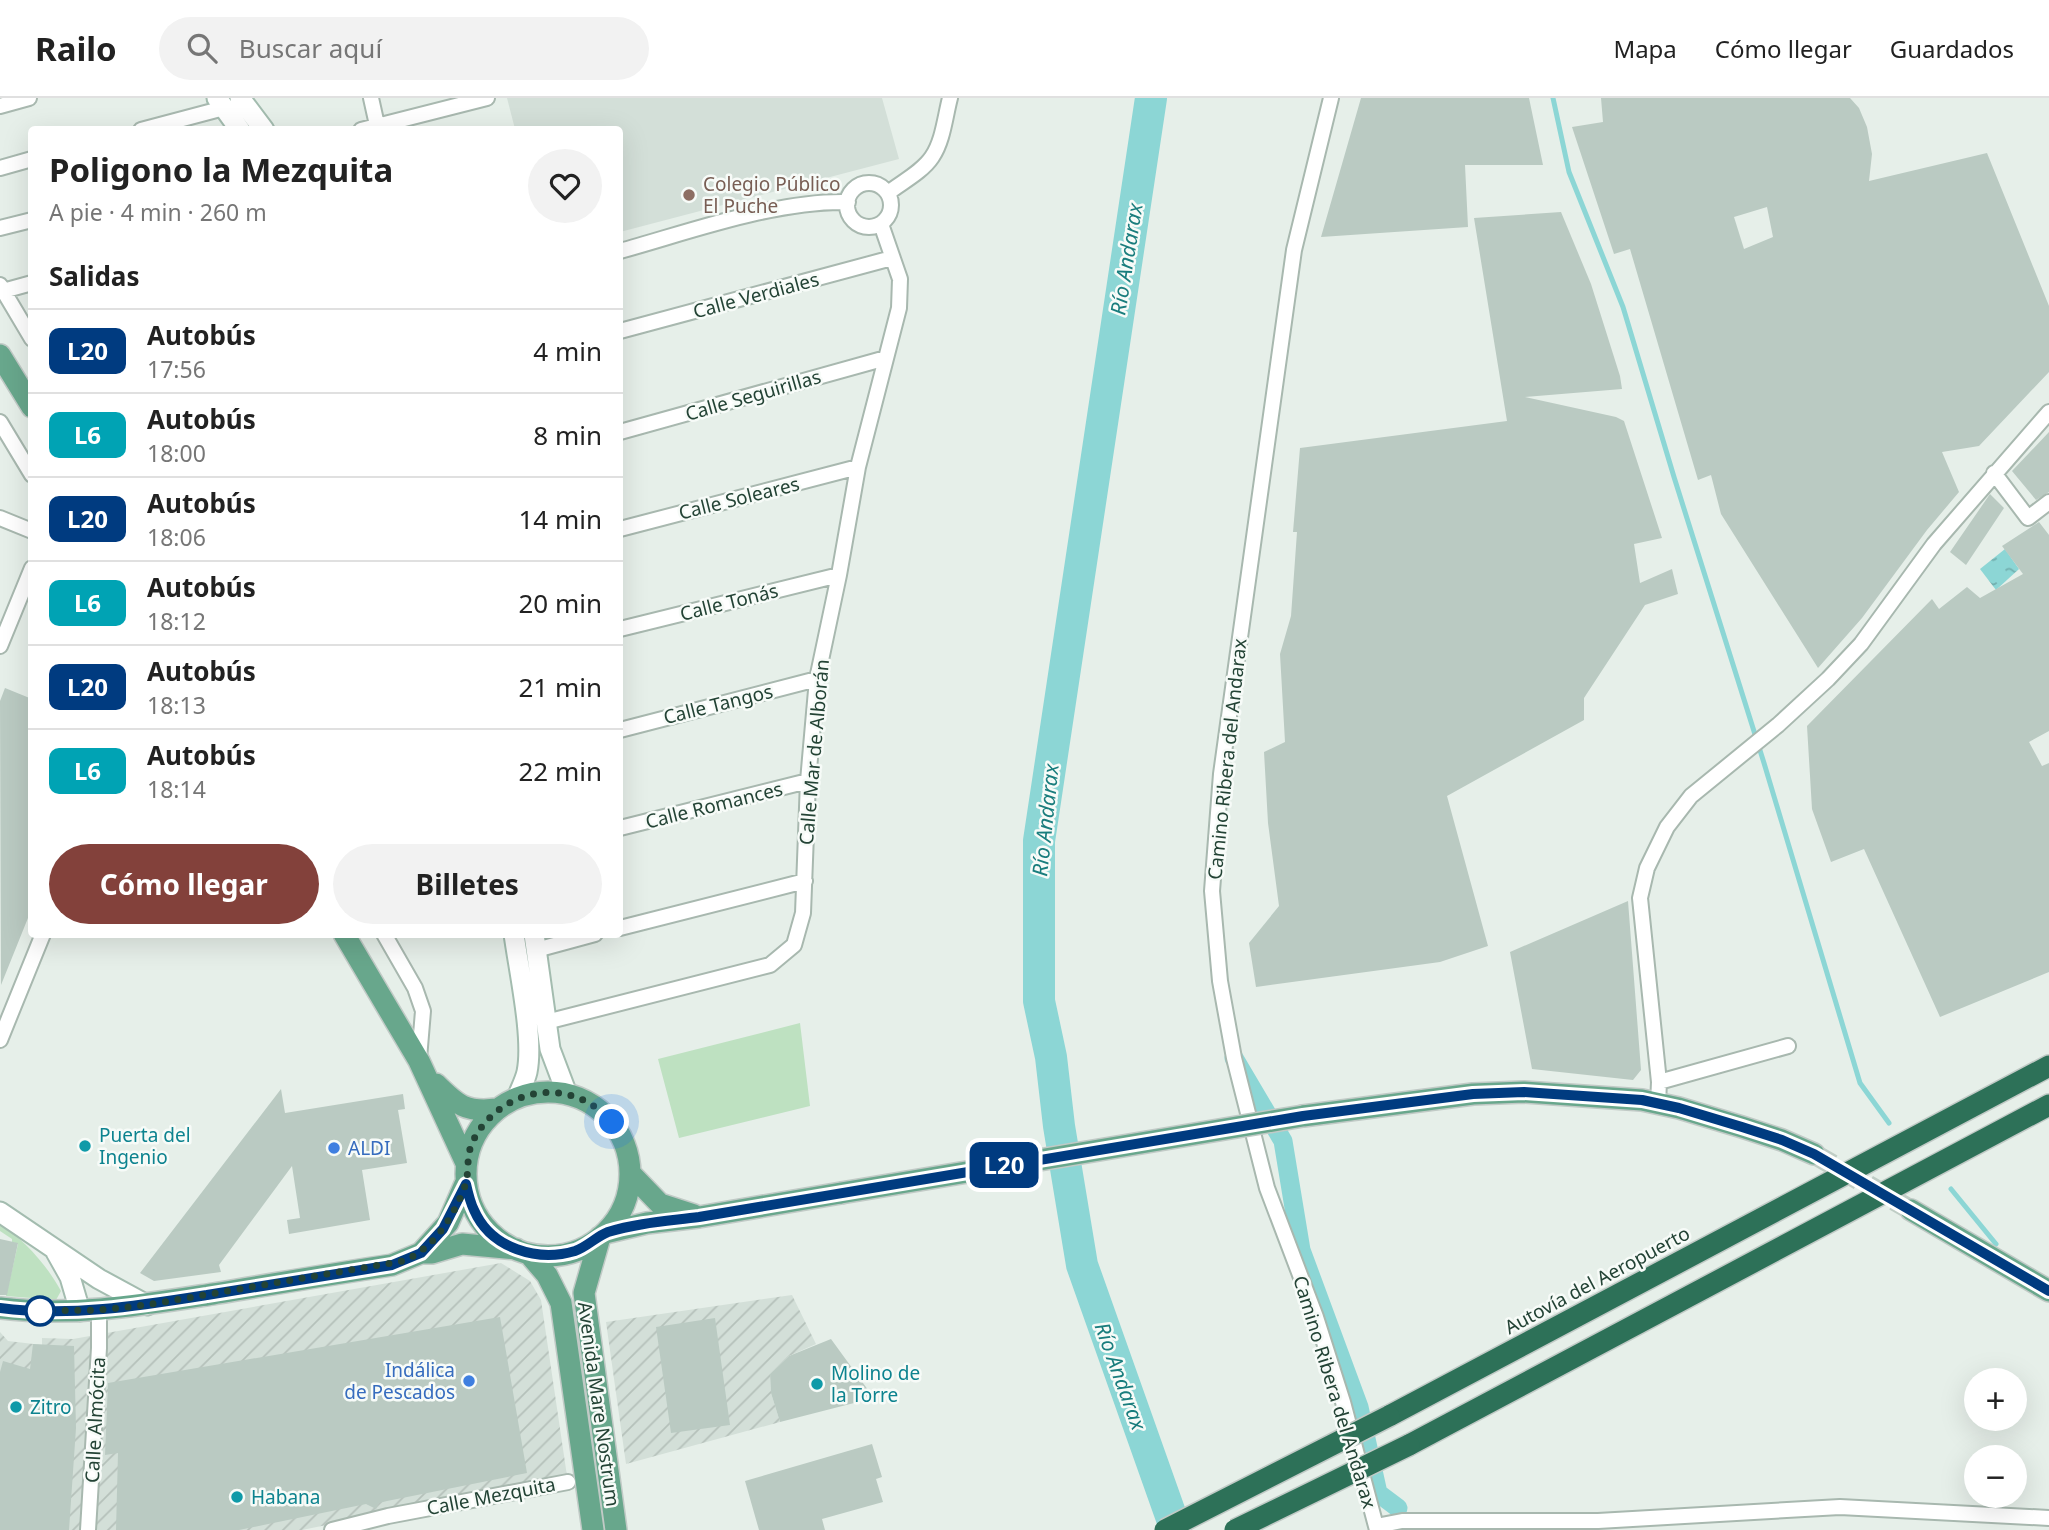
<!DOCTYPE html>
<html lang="es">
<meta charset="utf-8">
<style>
:root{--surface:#fff;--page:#f2f2f2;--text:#222;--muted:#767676;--line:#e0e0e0;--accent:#83413b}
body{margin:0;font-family:"Noto Sans",sans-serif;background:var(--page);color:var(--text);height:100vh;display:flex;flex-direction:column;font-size:26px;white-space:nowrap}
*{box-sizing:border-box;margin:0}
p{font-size:23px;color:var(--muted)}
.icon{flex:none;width:38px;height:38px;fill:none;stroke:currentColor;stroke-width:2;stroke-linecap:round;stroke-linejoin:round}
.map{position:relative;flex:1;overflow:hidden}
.details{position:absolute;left:28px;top:28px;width:595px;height:812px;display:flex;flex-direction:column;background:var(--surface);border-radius:7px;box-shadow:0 7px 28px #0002}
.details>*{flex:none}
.badge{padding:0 14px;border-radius:10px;font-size:24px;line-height:46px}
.buttons{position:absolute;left:1964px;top:1270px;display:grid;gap:14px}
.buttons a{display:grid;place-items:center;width:63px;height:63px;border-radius:50%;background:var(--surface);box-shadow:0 7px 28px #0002;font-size:35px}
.you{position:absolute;width:35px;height:35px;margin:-18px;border:5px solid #fff;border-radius:50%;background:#1a73e8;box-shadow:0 0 0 10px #1a73e833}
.map>.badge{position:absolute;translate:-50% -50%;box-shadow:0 0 0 4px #fff}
h2{padding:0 21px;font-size:26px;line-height:63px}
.round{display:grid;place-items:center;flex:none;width:74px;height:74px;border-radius:37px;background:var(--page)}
.head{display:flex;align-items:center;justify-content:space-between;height:119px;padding:0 21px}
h1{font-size:33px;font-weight:700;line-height:52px}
.primary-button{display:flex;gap:14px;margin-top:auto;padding:14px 21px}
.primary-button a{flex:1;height:80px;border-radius:42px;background:var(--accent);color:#fff;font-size:28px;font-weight:700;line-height:80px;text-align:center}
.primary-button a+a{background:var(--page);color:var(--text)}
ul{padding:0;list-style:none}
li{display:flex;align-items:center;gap:21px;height:84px;padding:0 21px;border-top:2px solid var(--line)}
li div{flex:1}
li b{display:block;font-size:26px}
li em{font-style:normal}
li .badge{min-width:77px;font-weight:700;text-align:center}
header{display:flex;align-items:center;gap:42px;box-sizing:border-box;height:98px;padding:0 35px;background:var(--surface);border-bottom:2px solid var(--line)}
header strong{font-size:33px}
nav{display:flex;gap:38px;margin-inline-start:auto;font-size:24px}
.search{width:490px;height:63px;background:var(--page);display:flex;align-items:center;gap:18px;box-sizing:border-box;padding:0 24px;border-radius:38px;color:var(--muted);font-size:26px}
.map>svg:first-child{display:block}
</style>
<header>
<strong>Railo</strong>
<div class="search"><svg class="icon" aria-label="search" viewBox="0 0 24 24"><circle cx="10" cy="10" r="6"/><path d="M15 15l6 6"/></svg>Buscar aquí</div>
<nav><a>Mapa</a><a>Cómo llegar</a><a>Guardados</a></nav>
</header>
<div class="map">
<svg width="2049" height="1432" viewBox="0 0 2049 1432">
<defs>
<pattern id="industrial-furrows" width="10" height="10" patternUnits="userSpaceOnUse" patternTransform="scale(1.75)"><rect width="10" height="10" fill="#d3dfd8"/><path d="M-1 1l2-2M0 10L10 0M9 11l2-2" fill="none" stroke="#b5c1ba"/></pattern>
<pattern id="water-ripples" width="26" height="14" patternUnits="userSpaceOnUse" patternTransform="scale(1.75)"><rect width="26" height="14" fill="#8cd6d5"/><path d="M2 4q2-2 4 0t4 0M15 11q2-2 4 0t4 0" fill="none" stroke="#72afae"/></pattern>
</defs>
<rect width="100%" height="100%" fill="#e6efe9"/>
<path fill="#d3dfd8" d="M507,0h375l17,61 -279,73v-102l-105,-1z"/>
<path fill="url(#industrial-furrows)" d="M501,1165l29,18 11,19 26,176 -265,54h-302v-198l8,9 34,4v-7l31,1z
M792,1197l24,49 -27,12 -19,18 1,19 9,29 -154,42 -20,-142z"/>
<path fill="#bee1c1" d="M800,925l10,83 -131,32 -21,-79z
M0,1125c24,17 47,42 61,68l-5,9 -50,-4 12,-52 -6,-2v-3l-12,-8z"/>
<path fill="url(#water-ripples)" d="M2005,451l14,20 -23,21 -16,-21z"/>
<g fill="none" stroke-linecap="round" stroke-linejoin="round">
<path stroke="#8cd6d5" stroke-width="5" d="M1553,0l16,74 54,135 51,170 90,286 96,320 29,40
M1951,1091l45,55"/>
<path stroke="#8cd6d5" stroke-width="19" d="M1234,960l49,83 18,109 58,157 19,86 20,15"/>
<path stroke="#8cd6d5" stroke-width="32" d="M1151,0l-112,743v160l12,56 8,69 23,139 94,265"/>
</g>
<path fill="#bacac2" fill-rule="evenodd" d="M1361,0h168l14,67h-78l3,62 -147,10z
M1601,0h249l9,10 8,19 5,27 -3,27 118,-28 62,153v66l-70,74 -37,6 17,40 -32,38 -65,88 -44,50 -97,-154 -10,-39 -13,5 -68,-231 -16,5 -42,-127 31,-5zM1767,109l6,30 -29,12 -10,-32z
M1561,114l30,72 29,92 2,13 -97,8 91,20 8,4 38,117 -28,6 6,39 32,-14 6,25 -33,11 -61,93v22l-137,76 41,150 -48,16 -184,25 -7,-44 30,-37 -11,-83 -4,-71 21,-10 -5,-88 11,-38 6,-84h-4l7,-84 207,-27 -33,-203z
M2049,334v60l-13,8 -24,-29z
M1990,396l14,14 -38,57 -16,-13z
M2039,424l10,13v196l-20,11 13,24 7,-3v209l-109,45 -76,-168 -33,13 -19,-53 -5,-83 125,-127 7,10 28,-22 13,11 43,-24 -21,-28z
M5,590l27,11v209l-31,77 -1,-284z
M1628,803l13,169 -8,10 -101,-11 -22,-117z
M281,991l4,24 118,-19 2,15 -7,1 9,53 -45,7 8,50 -81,14 -2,-14 13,-2 -8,-52 -73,99 2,7 -67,9 -14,-8z
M0,1141l18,4 -11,52h-7z
M500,1219l27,156 -140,28 -8,2 -3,6 -10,-5 -127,26h-123l2,-77 -13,2 3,-72z
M715,1220l15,107 -59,8 -15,-106z
M831,1241l40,55 -17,9 -74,19 -9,-29 -1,-19 19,-18z
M33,1246l41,2 2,82 -7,102h-69v-158l3,-11 27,8z
M872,1346l10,33 -6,2 7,23 -61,17 3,11h-66l-14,-49z"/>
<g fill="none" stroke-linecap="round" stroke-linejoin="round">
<path stroke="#bfcdc5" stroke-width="21" stroke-dasharray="21 10" stroke-linecap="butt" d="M1814,1056l97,56"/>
<g stroke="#a8b8af" stroke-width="18">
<path id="street" d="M371,0l6,27
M1331,0l-37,152 -73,524 -9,117 8,90 14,77 33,130 49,129 27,85 34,128
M0,8l29,-8
M141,32l83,-22
M361,32l126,-32
M0,70l32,-9
M847 107a22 22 0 1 1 44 0a22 22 0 1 1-44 0Z
M888,95c14,-11 34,-21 44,-36 11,-16 13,-40 18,-59
M0,130l32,-8
M620,153c69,-19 156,-51 228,-49
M0,187l32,54
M3,193l29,-8
M620,233l272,-73
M0,324l32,53
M620,334l266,-74
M1994,375l34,45 21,-16
M0,420l32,13
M620,431l238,-62
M620,531l219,-54
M0,548l32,-78
M620,632l197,-51
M620,730l188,-47
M620,830l185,-47
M384,836l31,54 8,23 -4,48
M536,852l59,-16
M546,924l224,-57 24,-20 9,-32 5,-132 9,-102 22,-104 19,-108 41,-159 1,-29 -19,-55
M0,942l43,-106
M1659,984l129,-36
M1658,1006l1,-22 -19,-184 7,-30 20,-41 24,-31 87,-71 50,-46 33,-35 73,-100 115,-132
M1376,1428l26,-5h196l242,-14 209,11
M88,1432l11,-182v-38
M332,1432l56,-14 180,-34"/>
</g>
<g stroke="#a3bcaf" stroke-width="23">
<path id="secondary" d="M217,0l23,32
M240,0l24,32
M514,836c5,37 20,104 13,138 -2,9 -7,18 -10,26
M534,836l16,115 17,45
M0,1114l99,67 48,26
M56,1154l14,25 10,34"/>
</g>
<g stroke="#c1cac6" stroke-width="24">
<path id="primary" d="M0,257l32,52
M344,836l75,127 47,102
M436,986c21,21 30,29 61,25
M466 1076a82 82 0 1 1 164 0a82 82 0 1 1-164 0Z
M1303,1018l170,-22 51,-2 118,8 37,8 63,19 40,13 32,14
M630,1075l30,31 34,11
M1911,1112l138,81
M605,1135l42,-10 52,-6 142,-24
M600,1139l-16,56 32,237
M421,1155l27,-30 17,-39
M529,1156l18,21 14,28 32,227
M0,1210c72,9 142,-3 213,-14 60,-10 119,-20 179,-29l29,-12h11l30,-9 54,5"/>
</g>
<g stroke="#c1cac6" stroke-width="24">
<path id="highway" d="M1389,1318l660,-350
M1409,1347l640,-340"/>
</g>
<use href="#street" stroke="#fff" stroke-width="14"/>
<use href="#secondary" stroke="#fff" stroke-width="19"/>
<use href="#primary" stroke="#68a78c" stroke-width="21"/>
<use href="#highway" stroke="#2d7158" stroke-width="21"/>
<g stroke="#c1cac6" stroke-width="24" stroke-linecap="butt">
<path id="primary-bridge" d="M841,1095l462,-77"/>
</g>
<g stroke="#c1cac6" stroke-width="24" stroke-linecap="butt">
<path id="highway-bridge" d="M1165,1432l224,-114
M1235,1432l174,-85"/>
</g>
<use href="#primary-bridge" stroke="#68a78c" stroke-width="21"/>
<use href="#highway-bridge" stroke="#2d7158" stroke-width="21"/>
</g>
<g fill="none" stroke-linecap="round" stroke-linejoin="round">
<g stroke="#fff" stroke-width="16">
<path id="line" d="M0,1210c70,9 138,-2 207,-13 62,-10 124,-20 185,-30l29,-12 22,-24 23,-45c2,9 4,18 8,26 17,39 64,52 101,41 12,-4 22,-15 33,-19 29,-9 61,-11 91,-15l604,-101 170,-22 51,-2 118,8 37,8 63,19 40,13 32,14 235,137"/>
</g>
<use href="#line" stroke="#003b80" stroke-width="10"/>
<path stroke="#234335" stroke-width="7" stroke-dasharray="0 12.6" d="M40,1213l59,-1 47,-5 257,-44c32,-13 50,-44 62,-75 5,-14 0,-31 9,-47 22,-42 76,-61 118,-34 7,4 14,12 20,17"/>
</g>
<circle fill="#8d6e63" stroke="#f7fbf8" stroke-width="2.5" cx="689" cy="97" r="7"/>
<g fill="#0f9aa8" stroke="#f7fbf8" stroke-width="2.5">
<circle cx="85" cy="1048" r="7"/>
<circle cx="817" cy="1286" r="7"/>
<circle cx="16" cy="1309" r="7"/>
<circle cx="237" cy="1399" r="7"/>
</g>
<g fill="#3f7fe0" stroke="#f7fbf8" stroke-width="2.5">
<circle cx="334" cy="1050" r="7"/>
<circle cx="469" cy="1283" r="7"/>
</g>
<circle fill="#fff" stroke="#003b80" stroke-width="3.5" cx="40" cy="1213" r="14"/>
<g text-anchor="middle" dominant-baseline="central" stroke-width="5" stroke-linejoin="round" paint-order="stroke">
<g font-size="19" fill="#785e54" stroke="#f7fbf8" text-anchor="start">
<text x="703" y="86">Colegio Público<tspan x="703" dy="22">El Puche</tspan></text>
</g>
<g font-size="19" fill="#234335" stroke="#f7fbf8">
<text transform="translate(756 197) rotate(-15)">Calle Verdiales</text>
<text transform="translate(753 297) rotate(-16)">Calle Seguirillas</text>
<text transform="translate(739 400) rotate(-14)">Calle Soleares</text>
<text transform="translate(729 504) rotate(-14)">Calle Tonás</text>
<text transform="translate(718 606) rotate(-14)">Calle Tangos</text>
<text transform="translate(814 654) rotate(-85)">Calle Mar de Alborán</text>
<text transform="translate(1227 661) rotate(-84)">Camino Ribera del Andarax</text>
<text transform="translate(714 707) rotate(-14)">Calle Romances</text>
<text transform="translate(1597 1182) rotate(-28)">Autovía del Aeropuerto</text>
<text transform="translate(1335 1294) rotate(73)">Camino Ribera del Andarax</text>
<text transform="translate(599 1306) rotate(82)">Avenida Mare Nostrum</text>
<text transform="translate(95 1322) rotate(-87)">Calle Almócita</text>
<text transform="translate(491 1398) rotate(-11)">Calle Mezquita</text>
</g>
<g font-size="19" fill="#0d838f" stroke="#f7fbf8" text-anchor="start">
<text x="99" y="1037">Puerta del<tspan x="99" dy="22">Ingenio</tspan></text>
<text x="831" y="1275">Molino de<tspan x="831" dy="22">la Torre</tspan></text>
<text x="30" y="1309">Zitro</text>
<text x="251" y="1399">Habana</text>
</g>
<g font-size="19" fill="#366cbe" stroke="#f7fbf8" text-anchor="start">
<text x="348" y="1050">ALDI</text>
<text x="455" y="1272" text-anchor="end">Indálica<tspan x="455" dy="22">de Pescados</tspan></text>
</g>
<g font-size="21" font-style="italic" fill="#197d7d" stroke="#f7fbf8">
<text transform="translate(1126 161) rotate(-81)">Río Andarax</text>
<text transform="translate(1045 722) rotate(-84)">Río Andarax</text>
<text transform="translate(1121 1278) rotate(70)">Río Andarax</text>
</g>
</g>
</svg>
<div class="buttons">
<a>+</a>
<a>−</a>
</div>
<div class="you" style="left:612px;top:1024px"></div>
<b class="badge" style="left:1004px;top:1067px;background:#003b80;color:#fff">L20</b>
<section class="details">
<div class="head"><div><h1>Poligono la Mezquita</h1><p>A pie · 4 min · 260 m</p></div><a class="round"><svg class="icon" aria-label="heart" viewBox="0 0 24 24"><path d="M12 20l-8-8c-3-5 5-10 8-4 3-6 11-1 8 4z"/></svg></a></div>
<h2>Salidas</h2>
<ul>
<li><span class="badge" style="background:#003b80;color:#fff">L20</span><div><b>Autobús</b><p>17:56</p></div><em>4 min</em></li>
<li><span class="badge" style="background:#00a3b4;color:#fff">L6</span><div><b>Autobús</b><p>18:00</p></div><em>8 min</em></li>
<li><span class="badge" style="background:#003b80;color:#fff">L20</span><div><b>Autobús</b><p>18:06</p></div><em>14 min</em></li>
<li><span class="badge" style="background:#00a3b4;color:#fff">L6</span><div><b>Autobús</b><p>18:12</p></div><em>20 min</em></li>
<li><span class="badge" style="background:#003b80;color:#fff">L20</span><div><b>Autobús</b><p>18:13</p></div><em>21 min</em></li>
<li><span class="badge" style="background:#00a3b4;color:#fff">L6</span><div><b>Autobús</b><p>18:14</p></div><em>22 min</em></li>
</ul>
<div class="primary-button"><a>Cómo llegar</a><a>Billetes</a></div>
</section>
</div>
